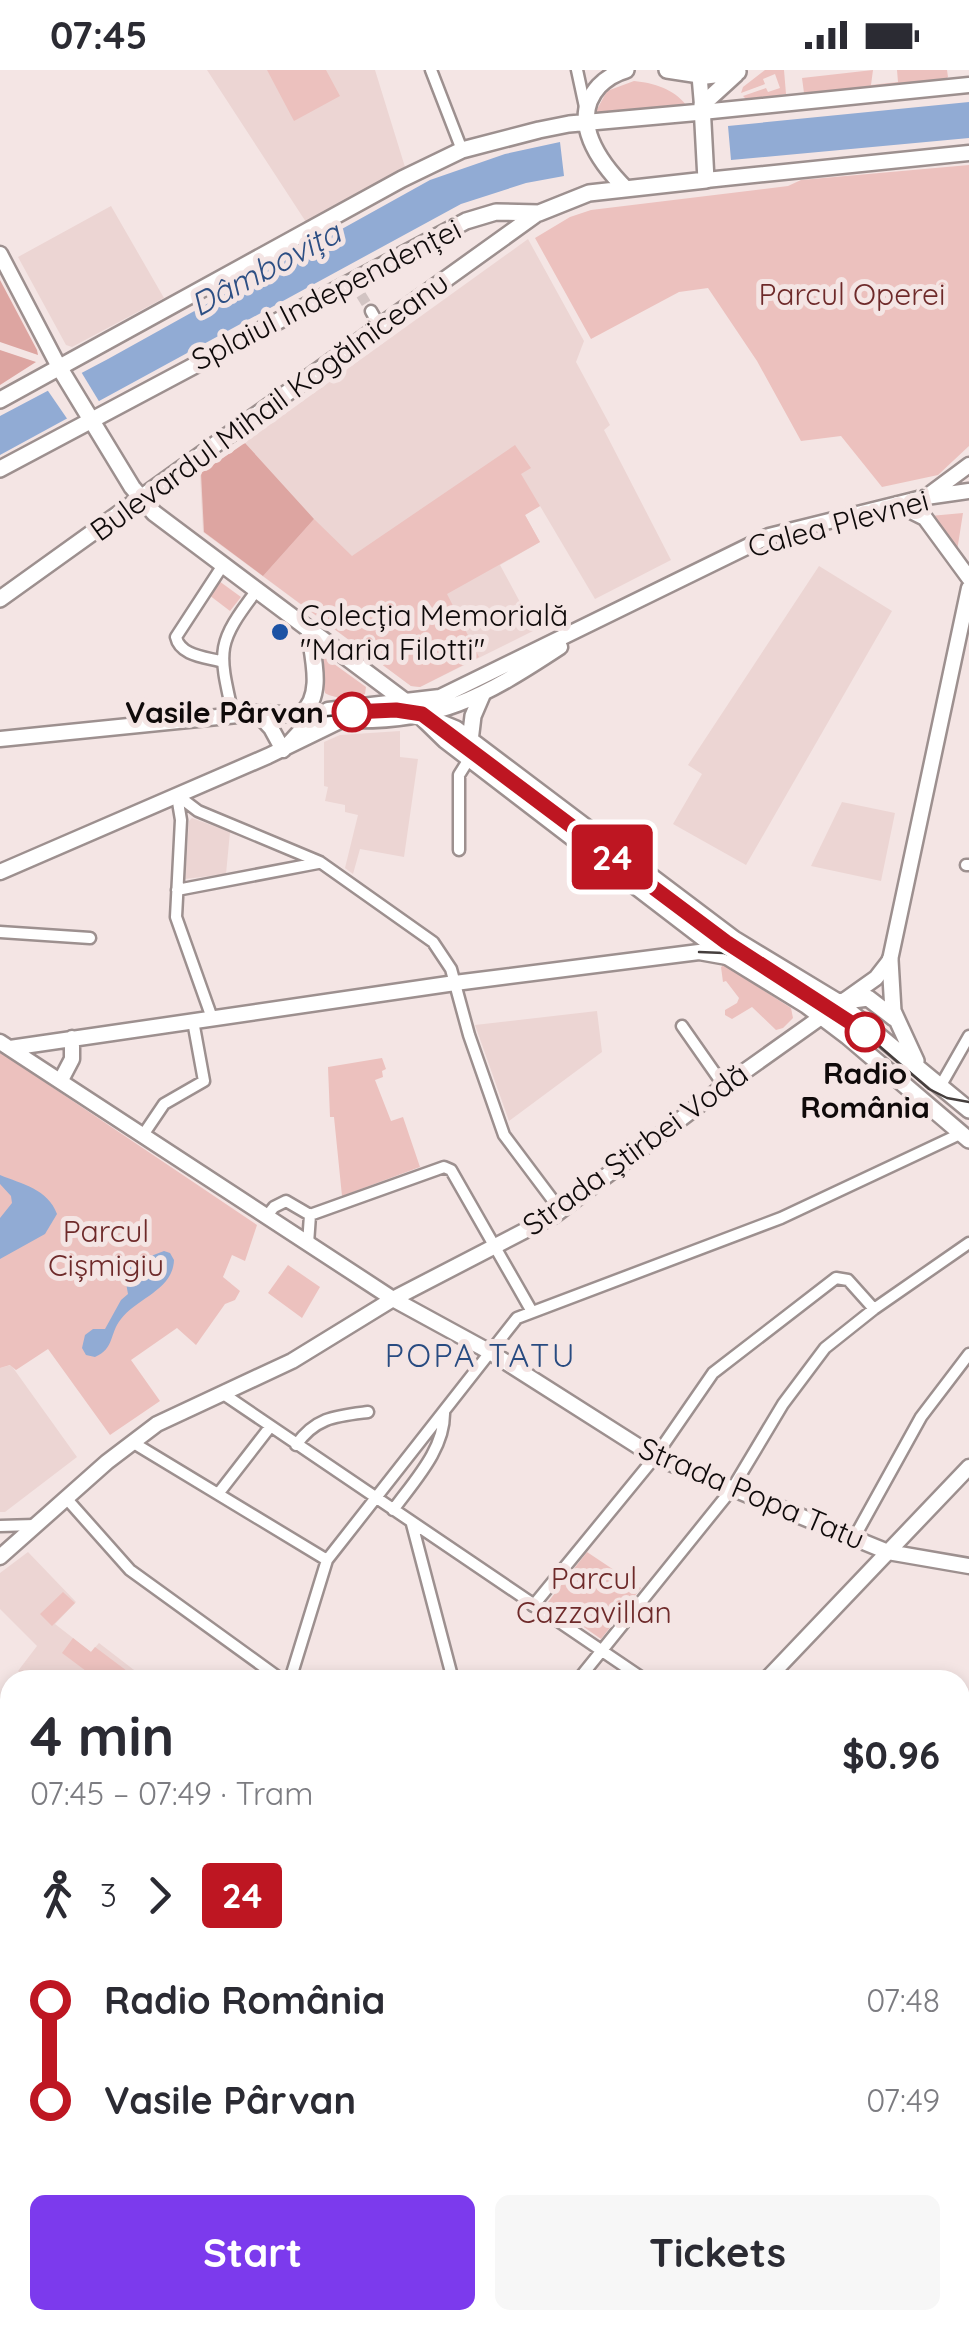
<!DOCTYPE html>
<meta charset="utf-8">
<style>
:root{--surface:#fff;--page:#f7f7f7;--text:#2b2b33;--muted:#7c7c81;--accent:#7c3aed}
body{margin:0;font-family:Quicksand,sans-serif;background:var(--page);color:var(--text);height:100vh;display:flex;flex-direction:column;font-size:38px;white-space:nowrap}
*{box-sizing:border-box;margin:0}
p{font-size:32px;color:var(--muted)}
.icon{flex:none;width:55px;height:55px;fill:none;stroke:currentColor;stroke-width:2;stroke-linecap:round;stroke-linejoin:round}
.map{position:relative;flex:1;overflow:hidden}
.drawer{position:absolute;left:0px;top:1600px;width:970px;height:660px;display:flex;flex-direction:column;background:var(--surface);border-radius:30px 30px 0 0;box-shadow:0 5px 15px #0003}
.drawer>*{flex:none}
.badge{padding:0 20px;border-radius:8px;font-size:35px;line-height:65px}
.map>.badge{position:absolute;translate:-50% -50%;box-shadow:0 0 0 5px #fff}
.legs{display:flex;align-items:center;gap:15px;height:110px;padding:0 30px;font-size:32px}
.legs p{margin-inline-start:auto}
.summary{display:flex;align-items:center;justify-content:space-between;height:170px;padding:0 30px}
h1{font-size:55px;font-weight:700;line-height:75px}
.primary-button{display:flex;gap:20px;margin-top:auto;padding:20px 30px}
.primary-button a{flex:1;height:115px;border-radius:15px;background:var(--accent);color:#fff;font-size:40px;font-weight:700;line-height:115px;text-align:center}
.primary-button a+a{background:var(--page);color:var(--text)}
ul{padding:0 30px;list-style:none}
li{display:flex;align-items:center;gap:35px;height:100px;font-size:38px}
li i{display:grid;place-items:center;width:15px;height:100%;margin:0 12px;background:currentColor}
li i::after{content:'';width:25px;height:25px;margin:-12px;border:8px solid;border-radius:50%;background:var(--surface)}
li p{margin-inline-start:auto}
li:first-child i{background:linear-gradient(#0000 50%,currentColor 0)}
li:last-child i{background:linear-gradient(currentColor 50%,#0000 0)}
.status{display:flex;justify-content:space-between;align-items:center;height:70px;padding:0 50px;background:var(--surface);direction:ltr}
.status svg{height:28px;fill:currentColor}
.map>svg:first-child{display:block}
</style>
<div class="status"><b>07:45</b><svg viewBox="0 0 49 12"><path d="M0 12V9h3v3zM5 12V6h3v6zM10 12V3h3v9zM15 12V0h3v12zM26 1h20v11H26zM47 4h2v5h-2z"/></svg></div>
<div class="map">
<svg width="969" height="2260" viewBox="0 0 969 2260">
<rect width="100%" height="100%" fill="#f4e5e4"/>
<path fill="#ecd5d3" d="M207,0h168l30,97 -99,55z
M111,136l53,92 -92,49 -6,-2 -48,-88z
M528,169l56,102 -8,21 34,63 -6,5 67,130 -76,39 -55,-93 -15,9 15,27 -40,23 35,65 -115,57 -9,-1 -208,-154 -3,-57z
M819,496l73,45 -146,254 -73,-41 29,-50 -14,-9z
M400,661v26l18,2 -14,98 -44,-8 -7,25 -8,-6 13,-53 -13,-3v-7l-20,-4 3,-14 -4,-1v-44l16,-7z
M842,732l53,11 -14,68 -70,-15z
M192,748l38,14 -4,42 -41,5 4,-58z
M597,941l5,41 -93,69 -34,-96z
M11,1295l66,92 -72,55h-5v-144z
M28,1482l48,50 -21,22 36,28 8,-9 48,37h-118l-11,-9 19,-25 -37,-37v-36z"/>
<path fill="#ecc1be" d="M267,0h59l14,26 -46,25z
M765,0h19l2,24 -39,6 -4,-4 23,-8 2,4 12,-4 -5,-14 -12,5 2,5 -24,9 2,-6z
M873,0l-2,15 27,-3 -1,-12h50l1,7 -5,5 -139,11 -2,-15z
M634,11c20,2 40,8 52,24l-91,8 12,-22z
M969,95v281l-31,29 -56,12 -41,-51 -40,5 -44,-80 -49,-73 -29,4 -88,47 -56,-101 35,-21 21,-7 197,-24 13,-6z
M515,375l16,23 -10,6 19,32 -15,9 15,27 -93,52 32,63 -59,30 -9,-1 -148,-110 51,-57 38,37z
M963,443l-6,38 -27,-35z
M219,511l22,16 -11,14 -21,-16z
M323,586l43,31 -1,7c-10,6 -30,5 -40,-1l-5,-33z
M724,895l67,43 2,10 -10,10 -7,2 -24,-23 -20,12 -7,-4v-5l12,-7 2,-5 -13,-17 -3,1 -2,-15z
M0,982l257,173 -12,36 -13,-6 -9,22 17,14 -5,9 -10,4 -29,41 -19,-17 -46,32 29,41 -50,34 -62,-86 -32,21 -6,-5 -10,3z
M382,988l4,11 -4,2 1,6 -8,3 16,41 12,-4 17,50 -78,29 -8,-79h-4l-2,-50z
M288,1195l32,22 -18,31 -34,-25z
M587,1482l54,36 -40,51 -53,-37z
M63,1522l12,11 -23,23 -12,-12z
M73,1568l18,14 4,-5 44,33h-41l-36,-27z
M253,2250h75l15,10h-95z"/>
<path fill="#dda5a1" d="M0,210l37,70 1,5 -38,-13z
M0,280l36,12 -36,23z
M245,373l69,76 -51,57 -59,-44 -3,-59z
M768,2250h95l5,3 2,-3h36l-4,10h-142z"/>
<path fill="#91abd4" d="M969,32v36l-238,22 -3,-34z
M560,72l4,34 -38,7 -65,21 -461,251v-39l108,-57 322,-179 75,-26z
M0,1105c22,9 48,14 57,39l-12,20 -45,25v-41l12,-15 -1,-7 -11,-12z
M164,1181l6,2 4,7c-1,30 -37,38 -53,59 -12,15 -6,29 -26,38l-9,-2 -4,-7 3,-13 8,-6h12l16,-29 7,-6 -2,-11 4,-19z"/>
<path fill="#f4e5e4" d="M80,300l20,33 -32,17 -22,-32z"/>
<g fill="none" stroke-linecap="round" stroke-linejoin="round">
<path stroke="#d2c4c3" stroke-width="10" stroke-dasharray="10 5" stroke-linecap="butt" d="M353,212l18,29"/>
<g stroke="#9d908f" stroke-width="15">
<path id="street" d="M431,0l31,80
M577,0l8,37
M371,241l9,16
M223,495l-47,72c4,19 30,20 47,25
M233,645c-15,-66 -17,-71 24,-125
M177,725l21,16 122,51 113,80 18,27 18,66 35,100 57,76
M177,726l4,24 -5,97 36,101
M459,780v-75l10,-16
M966,795h3
M177,820l141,-27
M0,862l90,6
M682,956l42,60
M941,1015l28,-49
M143,1065l21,-31 40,-23 -11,-60
M310,1145l134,-48 7,3 80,140
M266,1147l8,-10 12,-6 24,14
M308,1174l2,-29
M222,1323l423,287
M132,1372l195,118
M296,1375c20,-28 40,-29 72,-33
M218,1424l52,-67
M66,1428l64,72 152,110
M393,1440c21,-29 52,-61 51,-98
M412,1454l41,156
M0,1456l35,-1
M854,1468l67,-121 48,-63
M533,1536l122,-149 58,-84 123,-95 12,2 26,29
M290,1610l37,-120 190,-242 264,-100 181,-85
M578,1610l154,-191 51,-85 42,-56 49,-39 95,-66
M960,1790l9,-4
M960,1819l9,12
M0,1897l10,-8
M960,2013l9,-12
M0,2114l10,-11
M0,2136l10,8
M960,2180l9,4
M138,2250l11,10
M116,2260l8,-10"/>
</g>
<g stroke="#9d908f" stroke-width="19">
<path id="secondary" d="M699,0l3,35
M702,42l267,-27
M706,110l263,-27
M0,184l59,113
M930,424l39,-29
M897,434l28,14 44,60
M257,643l14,15 12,22
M0,669l257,-26c29,-1 56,6 85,7 95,4 142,-23 218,-73
M283,680l22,-24 23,-16 112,-13 329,-161 157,-39 43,-6
M0,802l268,-116 74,-36
M0,972l393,257 97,53 165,105 233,95 81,14
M10,978l445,-65 244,-31 28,5
M61,1010l11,-21v-21
M0,1487l107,-95 50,-38 135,-63 101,-62 162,-84 169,-129 152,-108 14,-18 79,-372
M766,1610l203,-213
M0,1743l10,8
M0,1957l10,5
M960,2133l9,-24
M623,2250l16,10
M914,2260l3,-10"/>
</g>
<g stroke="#9d908f" stroke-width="20">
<path id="primary" d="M626,0c-11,3 -19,8 -27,16 -31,34 1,77 27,103
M667,0l39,6 32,-4
M702,35l34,-31
M59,297l73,120 22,26 252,189 39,38 283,217 78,48 41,31 122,104
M0,330l402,-221 60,-29 77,-20 30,-6 133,-12
M0,399l466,-248 30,-9 43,1 50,-20 117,-13 -4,-75
M0,529l535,-384
M301,644c24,-18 11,-59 8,-85
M427,647l29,12 278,210 104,63 131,108
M470,671l3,-25 9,-21
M890,890l3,51 23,50
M838,932l30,-4 26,20
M960,1743l9,-2
M395,2260l6,-10"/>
</g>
<use href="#street" stroke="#fff" stroke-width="10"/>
<use href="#secondary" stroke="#fff" stroke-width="14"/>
<use href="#primary" stroke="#fff" stroke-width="15"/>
<path stroke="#453e3d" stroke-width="2.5" d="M317,647l79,-7 26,5 303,227 130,83 74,64 18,9 22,4
M699,882l25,1 19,7"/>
</g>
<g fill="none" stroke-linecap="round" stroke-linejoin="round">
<g stroke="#fff" stroke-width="22">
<path id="line-1" d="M352,642l44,-2 26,4 304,228 139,90"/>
</g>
<use href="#line-1" stroke="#be1622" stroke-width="15"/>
</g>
<circle fill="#1c52a4" stroke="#f4e5e4" stroke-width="4" cx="280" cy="562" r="10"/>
<g fill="#fff" stroke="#be1622" stroke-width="5">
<circle cx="352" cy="642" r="18"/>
<circle cx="865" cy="962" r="18"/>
</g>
<g text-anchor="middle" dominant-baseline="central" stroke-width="10" stroke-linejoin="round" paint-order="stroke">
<g font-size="30" fill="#0f0a0a" stroke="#f4e5e4">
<text transform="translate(326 224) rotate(-27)">Splaiul Independenței</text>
<text transform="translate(269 336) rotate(-36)">Bulevardul Mihail Kogălniceanu</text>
<text transform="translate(838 453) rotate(-15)">Calea Plevnei</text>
<text transform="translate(635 1079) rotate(-36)">Strada Știrbei Vodă</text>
<text transform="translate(752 1423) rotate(23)">Strada Popa Tatu</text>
</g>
<g font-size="30" fill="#6e2a2a" stroke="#f4e5e4">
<text x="852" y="224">Parcul Operei</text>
<text x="106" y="1161">Parcul<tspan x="106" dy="34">Cișmigiu</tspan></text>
<text x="594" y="1508">Parcul<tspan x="594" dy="34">Cazzavillan</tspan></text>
</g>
<g font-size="30" fill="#0f0a0a" stroke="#f4e5e4" text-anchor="start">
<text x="300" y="545">Colecția Memorială<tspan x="300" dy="34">"Maria Filotti"</tspan></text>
</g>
<g font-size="30" font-weight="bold" fill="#0f0a0a" stroke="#f4e5e4" text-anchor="end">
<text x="324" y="642">Vasile Pârvan</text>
<text x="865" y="1003" text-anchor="middle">Radio<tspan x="865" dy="34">România</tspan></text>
</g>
<g font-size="32" font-style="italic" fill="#2d4f84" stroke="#f4e5e4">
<text transform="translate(265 198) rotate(-28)">Dâmbovița</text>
</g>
<g font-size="32" letter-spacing="2.5" fill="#284b81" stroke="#f4e5e4">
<text x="481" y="1285">POPA TATU</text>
</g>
</g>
</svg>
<b class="badge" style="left:612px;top:787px;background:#be1622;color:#fff">24</b>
<section class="drawer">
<div class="summary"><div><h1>4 min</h1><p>07:45 – 07:49 · Tram</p></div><b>$0.96</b></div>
<div class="legs"><svg class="icon" aria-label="walk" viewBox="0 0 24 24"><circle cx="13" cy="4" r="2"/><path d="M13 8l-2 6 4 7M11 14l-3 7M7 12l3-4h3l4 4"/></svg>3<svg class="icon" aria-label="forward" viewBox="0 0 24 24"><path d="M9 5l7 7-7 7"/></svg><b class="badge" style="background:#be1622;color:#fff">24</b></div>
<ul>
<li><i style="color:#be1622"></i><b>Radio România</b><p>07:48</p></li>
<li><i style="color:#be1622"></i><b>Vasile Pârvan</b><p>07:49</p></li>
</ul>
<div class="primary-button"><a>Start</a><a>Tickets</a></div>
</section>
</div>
